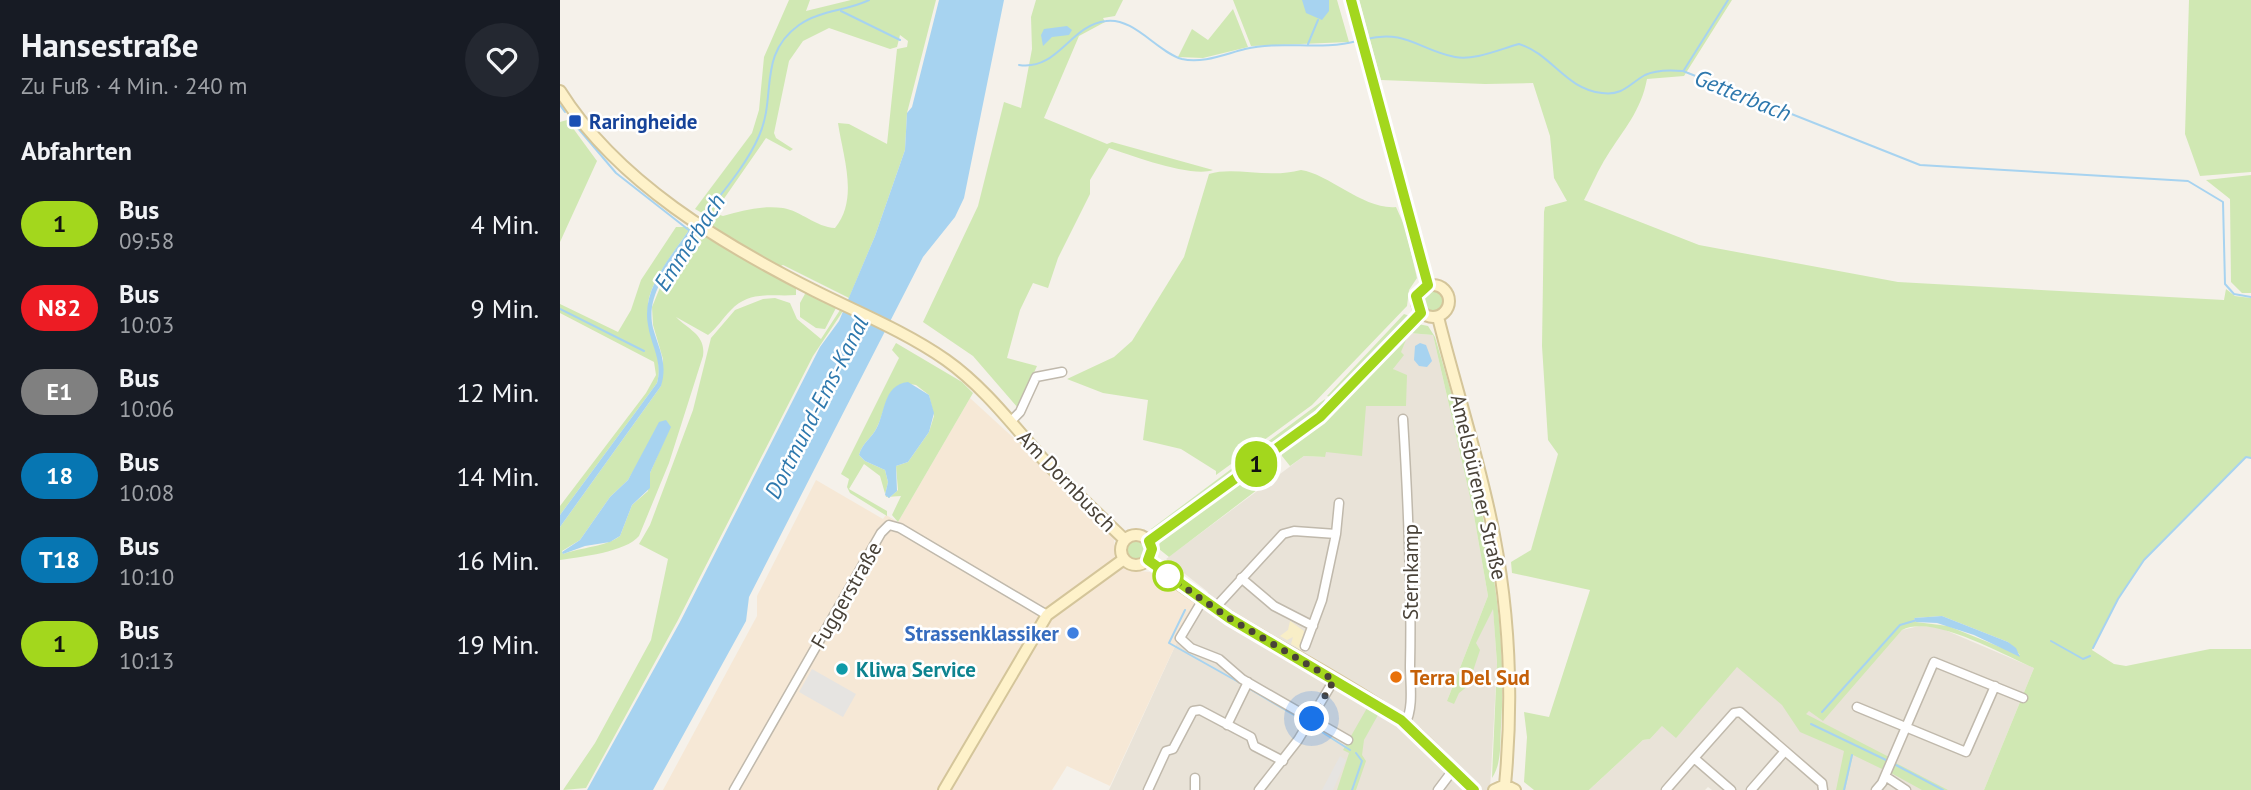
<!DOCTYPE html>
<html lang="de">
<meta charset="utf-8">
<style>
:root{--surface:#171b24;--page:#242831;--text:#f1f3f6;--muted:#9ea1a6}
body{margin:0;font-family:"PT Sans",sans-serif;background:var(--page);color:var(--text);height:100vh;display:flex;flex-direction:column;font-size:26px;white-space:nowrap}
*{box-sizing:border-box;margin:0}
p{font-size:23px;color:var(--muted)}
.icon{flex:none;width:38px;height:38px;fill:none;stroke:currentColor;stroke-width:2;stroke-linecap:round;stroke-linejoin:round}
.map{position:relative;flex:1;overflow:hidden}
.sheet{display:flex;flex-direction:column;background:var(--surface);width:560px}
.sheet>*{flex:none}
.badge{padding:0 14px;border-radius:23px;font-size:24px;line-height:46px}
.you{position:absolute;width:35px;height:35px;margin:-18px;border:5px solid #fff;border-radius:50%;background:#1a73e8;box-shadow:0 0 0 10px #1a73e833}
.map>.badge{position:absolute;translate:-50% -50%;box-shadow:0 0 0 4px #fff}
h2{padding:0 21px;font-size:26px;line-height:63px}
.round{display:grid;place-items:center;flex:none;width:74px;height:74px;border-radius:37px;background:var(--page)}
.headline{display:flex;align-items:center;justify-content:space-between;height:119px;padding:0 21px}
h1{font-size:33px;font-weight:600;line-height:52px}
ul{padding:0;list-style:none}
li{display:flex;align-items:center;gap:21px;height:84px;padding:0 21px}
li div{flex:1}
li b{display:block;font-size:26px}
li em{font-style:normal}
li .badge{min-width:77px;font-weight:700;text-align:center}
main{display:flex;flex:1;min-height:0}
.map>svg:first-child{display:block}
</style>
<main>
<section class="sheet">
<div class="headline"><div><h1>Hansestraße</h1><p>Zu Fuß · 4 Min. · 240 m</p></div><a class="round"><svg class="icon" aria-label="heart" viewBox="0 0 24 24"><path d="M12 20l-8-8c-3-5 5-10 8-4 3-6 11-1 8 4z"/></svg></a></div>
<h2>Abfahrten</h2>
<ul>
<li><span class="badge" style="background:#a3d71d;color:#111">1</span><div><b>Bus</b><p>09:58</p></div><em>4 Min.</em></li>
<li><span class="badge" style="background:#ed1c24;color:#fff">N82</span><div><b>Bus</b><p>10:03</p></div><em>9 Min.</em></li>
<li><span class="badge" style="background:#808080;color:#fff">E1</span><div><b>Bus</b><p>10:06</p></div><em>12 Min.</em></li>
<li><span class="badge" style="background:#0776b2;color:#fff">18</span><div><b>Bus</b><p>10:08</p></div><em>14 Min.</em></li>
<li><span class="badge" style="background:#0776b2;color:#fff">T18</span><div><b>Bus</b><p>10:10</p></div><em>16 Min.</em></li>
<li><span class="badge" style="background:#a3d71d;color:#111">1</span><div><b>Bus</b><p>10:13</p></div><em>19 Min.</em></li>
</ul>
</section>
<div class="map">
<svg width="1691" height="790" viewBox="0 0 1691 790">
<rect width="100%" height="100%" fill="#f5f1ea"/>
<path fill="#e9e3d8" d="M849,333l24,2 40,175 15,86 -41,105 46,-94 4,57 -7,126h-381l73,-159 26,-39 -42,-33 138,-103 20,1 1,-5 41,-46h40l-7,-32 -6,-5z
M1359,626l19,1 96,41 -50,122h-272l-4,-3 -3,3h-116l54,-50 7,-1 81,-89 78,60 93,-80z"/>
<path fill="#f6e8d6" d="M410,398l71,65 73,76 2,18 6,9 8,4 20,2 49,33 -17,26 -72,155 -43,-20 -15,24h-389l94,-174v-20l59,-116 67,39 3,-4 12,7z"/>
<path fill="#d0e8b3" fill-rule="evenodd" d="M229,0h21l-4,11 45,-11h85l-29,113 -2,37 -30,86 -26,62 -66,-33 -17,7 30,15v8c-23,2 -46,-5 -65,15 -8,8 -14,18 -23,25l-32,-18c13,13 30,18 27,39l-34,107 -30,73c-13,16 -59,21 -79,24v-33l101,-141 2,-27 -10,-34 -1,-18 14,-34 31,-42 4,2 10,-15 -16,-9 57,-76 7,-23 5,-53zM269,28l61,21 7,-2 3,-12 8,6 -1,6 -10,2 -10,95 -38,-20 -11,-1c5,34 21,76 -3,105 -19,-1 -34,-17 -52,-20 -21,-3 -41,3 -60,8l-9,-3 52,-75 24,13 3,-2 -17,-11 -2,-5 15,-72 14,-20zM99,427h11l-20,46 -2,18 -16,14 -12,31c-15,11 -38,11 -57,18l-1,-3 18,-11 30,-43 18,-17z
M476,0h87l-8,16 -12,2 2,4 -26,14 -35,82 63,26 5,-2 101,28c-21,8 -80,-14 -104,-22l-19,32v14l-32,64 -10,30 -15,-5 -13,27 -13,48 30,8 -19,42 -45,-52 -50,-34 55,-116 26,-104 17,6 11,-59 -1,-32z
M673,0h104l12,42 -98,4z
M799,0h373l-48,76 -37,3c-6,32 -23,50 -40,77 -9,14 -15,29 -23,44l115,45 199,37 326,18 2,-11 9,7 16,2v160l-5,-1 -102,103 -26,39 -26,51 22,14 12,2 84,-17h41v141h-267l50,-122c-31,-13 -101,-54 -132,-38l-79,91 -14,-10 -3,3 83,43 -7,12 -29,-14 -8,35h-9l8,-39 -44,-19 -18,-27 -45,-38 -61,71 -14,-12 -12,13 -7,1 -54,50h-55l-10,-8 3,-45 -3,-25 25,5 41,-127 -78,-17 -1,-11 20,-12 27,-96 -10,-14 -6,-94 2,-134 1,-5 22,-6 -13,-23 -4,-42 -17,-53 -48,1 -104,-4zM1382,616l66,26 12,13 -72,-29 -32,-4 -2,-4z
M1629,0h62v172l-51,4 -15,-42z
M673,9l15,38 -45,11 -25,-1 14,-28 16,11z
M7,120l30,41 -37,81v-120z
M741,170c28,4 63,40 95,37l9,20 12,51 -8,12 -2,16 -95,99 -96,70v-4l-35,-22 -38,-9 5,-40 -45,-7 -36,-14 47,-22 18,-16 52,-84 25,-83c25,-8 60,5 92,-4z
M1691,175v118h-9l-11,-11 -1,-83 -24,-19z
M116,227h15c-13,20 -44,57 -43,81 1,26 16,50 9,75l-97,132v-9l86,-113 10,-18 -2,-13 -94,-49v-9l58,28 13,-22 10,-30z
M860 300a12 12 0 1 1 24 0a12 12 0 1 1-24 0Z
M246,292l30,16 -11,21 -9,-1 -16,-11v-14z
M215,298l15,5 7,16 24,20 19,-29 3,1 -30,45 -135,264 -92,168 -23,2 32,-47 56,-103 17,-81 -29,-15 11,-19 43,-115 18,-72 24,-28 28,-11z
M844,314l6,2 -8,11 -68,71 -7,-2z
M858,324l10,2 7,11c37,126 75,256 66,389 -1,17 1,37 -9,52l5,-115 -4,-54 -17,34 4,7 -12,36 -9,7 -5,11 -7,-3 41,-105 -15,-86 -40,-175 -24,-2 -8,19 3,3 -11,14 14,6 -1,31h-40l-4,50 -36,-4 -1,5 -21,-1 -14,10 -8,-10v-7z
M336,343l66,39 11,11 -75,129 -6,-7 9,-19 -15,1 -6,-21 -16,-12 -15,25 38,22v5l-37,-23 -3,-6 2,-8 -8,-5 58,-116 -7,-8zM344,383l12,2 13,10 5,21 -5,16 -21,30 -12,4 2,24 -9,8 -4,-3 3,-13 -3,-12 -20,-9 -6,-6c3,-11 10,-15 16,-24 11,-18 8,-40 29,-48z
M765,399l-3,11 -169,122 -2,-3z
M706,461l6,2 6,11 -109,83 -10,-8 1,-9 5,-5z
M567 550a10 10 0 1 1 20 0a10 10 0 1 1-20 0Z
M807,708l11,7 -14,25 -2,15 4,6 -10,29h-19l12,-37 -6,-3z
M1334,762l54,28h-26l-31,-17z"/>
<path fill="#f8eec7" d="M730,621l14,10 -4,18 -9,-5 2,-7 -6,3 -7,-4 8,-6z"/>
<path fill="#e6e4e1" d="M252,669l44,25 -13,23 -44,-25z
M780,756l6,4 -13,30h-11z"/>
<path fill="#a7d3f0" d="M379,0h65l-40,198 -9,19 -32,40 -174,340 -3,24 -93,169h-66l93,-168 140,-275 19,-26 36,-85 30,-86 2,-37 5,-6z
M742,0h27v11l-7,9 -16,-7z
M507,26l5,4 -3,5 -17,2 -9,9 -2,-11 3,-6z
M131,227l6,4c-20,28 -53,60 -44,97 6,21 15,36 8,58l-101,141v-12l97,-132c6,-22 -6,-37 -9,-58 -7,-37 24,-69 43,-98z
M860,343l6,2 6,16 -5,6 -8,-1 -5,-6 1,-14z
M348,382l21,13 5,18 -5,19 -21,30 -12,4 1,25 -8,7 -4,-3 3,-13 -3,-12 -20,-9 -6,-6c3,-11 10,-15 16,-24 11,-17 7,-46 33,-49z
M106,420l5,7 -21,46v15l-18,17 -12,31 -10,6 -25,4 -22,8 -1,-2 18,-12 30,-43 18,-17 31,-58z
M1382,616l66,26 8,6 4,9 -46,-22 -37,-12 -21,-1 -2,-4z"/>
<g fill="none" stroke-linecap="round" stroke-linejoin="round">
<path stroke="#a7d3f0" stroke-width="2" d="M281,11l59,29
M806,39c40,-10 53,11 89,18 19,4 45,-8 64,-13 33,10 46,45 83,49 21,3 27,-9 43,-18 10,-5 27,-5 38,-4l237,94 268,16 35,21 2,82 9,10 17,3
M748,44l10,-24
M459,65c39,6 51,-40 87,-44 28,-4 51,31 76,38 20,5 43,-5 63,-10 36,-9 76,2 112,-8
M1124,70l44,-70
M0,105l5,7
M11,120l45,53 74,58
M141,220c20,-26 45,-54 58,-84 18,-40 -2,-81 40,-111 21,-15 48,-14 70,-25
M0,309l84,42
M625,610l-16,33 73,41
M1491,641l32,18 7,-3
M1533,648l25,-49 26,-39 102,-103 5,1
M690,689l54,32
M1262,712l78,-87 17,-5
M1251,724l75,36
M754,727l36,23
M1334,764l49,26
M792,790l10,-29 -6,-8
M1284,790l8,-35"/>
<g stroke="#c0b9ac" stroke-width="11">
<path id="street" d="M843,419c5,83 9,164 7,247 0,17 4,42 -5,58
M450,422l10,-10 16,-35 26,-5
M681,578l33,28 39,20
M642,601l-22,37 11,10 28,11 23,20 106,61
M654,609l69,-75 11,-3 42,3 3,-31
M745,646l17,-46 14,-66
M1297,707l109,45 29,-66
M667,725l21,-43
M1134,758l40,-45 6,-1 82,71 1,7
M1325,776l21,14
M174,790l147,-257 8,-8 11,3 147,87
M588,790l18,-39 7,-2 20,-38 7,-1 51,27 3,9 29,15
M635,790v-12
M699,790l39,-50 36,-60
M878,790l15,-20
M1106,790l28,-32 37,32
M1191,790l34,-39
M1316,790l6,-7 52,-121 89,36"/>
</g>
<g stroke="#d4c59a" stroke-width="14">
<path id="secondary" d="M791,0l77,285
M0,91c57,91 162,153 255,200 44,22 91,41 131,69 37,26 66,64 96,98 26,28 55,55 83,82
M857 301a16 16 0 1 1 32 0a16 16 0 1 1-32 0Z
M878,317c18,73 42,144 56,218 16,83 19,166 11,250
M561 550a15 15 0 1 1 30 0a15 15 0 1 1-30 0Z
M589,541l171,-124 101,-104
M588,560c76,63 167,101 248,157 30,21 51,49 78,73
M384,790l103,-175 77,-56
M934,790l11,-5 10,5"/>
</g>
<use href="#street" stroke="#fff" stroke-width="8"/>
<use href="#secondary" stroke="#fef2ca" stroke-width="10"/>
</g>
<g fill="none" stroke-linecap="round" stroke-linejoin="round">
<g stroke="#fff" stroke-width="16">
<path id="line" d="M791,0l77,285 -12,11 5,17 -101,104 -171,124 3,8 -4,11 81,58 172,102 73,70"/>
</g>
<use href="#line" stroke="#a3d71d" stroke-width="10"/>
<path stroke="#494238" stroke-width="7" stroke-dasharray="0 12.6" d="M608,576l61,42 105,62 -22,39"/>
</g>
<rect fill="#1a4fb4" stroke="#fff" stroke-width="2.5" x="8" y="114" width="14" height="14" rx="3.5"/>
<circle fill="#fff" stroke="#a3d71d" stroke-width="3.5" cx="608" cy="576" r="14"/>
<circle fill="#3f7fe0" stroke="#fff" stroke-width="2.5" cx="513" cy="633" r="7"/>
<circle fill="#0f9aa8" stroke="#fff" stroke-width="2.5" cx="282" cy="669" r="7"/>
<circle fill="#e8710a" stroke="#fff" stroke-width="2.5" cx="836" cy="677" r="7"/>
<g text-anchor="middle" dominant-baseline="central" stroke-width="5" stroke-linejoin="round" paint-order="stroke">
<g font-size="21" font-weight="bold" fill="#164399" stroke="#fff" text-anchor="start">
<text x="29" y="121">Raringheide</text>
</g>
<g font-size="21" fill="#494238" stroke="#fff">
<text transform="translate(507 481) rotate(46)">Am Dornbusch</text>
<text transform="translate(919 487) rotate(77)">Amelsbürener Straße</text>
<text transform="translate(850 572) rotate(-90)">Sternkamp</text>
<text transform="translate(286 595) rotate(-60)">Fuggerstraße</text>
</g>
<g font-size="21" font-weight="bold" fill="#366cbe" stroke="#fff" text-anchor="end">
<text x="499" y="633">Strassenklassiker</text>
</g>
<g font-size="21" font-weight="bold" fill="#0d838f" stroke="#fff" text-anchor="start">
<text x="296" y="669">Kliwa Service</text>
</g>
<g font-size="21" font-weight="bold" fill="#c56008" stroke="#fff" text-anchor="start">
<text x="850" y="677">Terra Del Sud</text>
</g>
<g font-size="23" font-style="italic" fill="#2e78ad" stroke="#fff">
<text transform="translate(1183 95) rotate(22)">Getterbach</text>
<text transform="translate(129 242) rotate(-57)">Emmerbach</text>
<text transform="translate(256 407) rotate(-63)">Dortmund-Ems-Kanal</text>
</g>
</g>
</svg>
<div class="you" style="left:752px;top:719px"></div>
<b class="badge" style="left:696px;top:464px;background:#a3d71d;color:#111">1</b>
</div>
</main>
